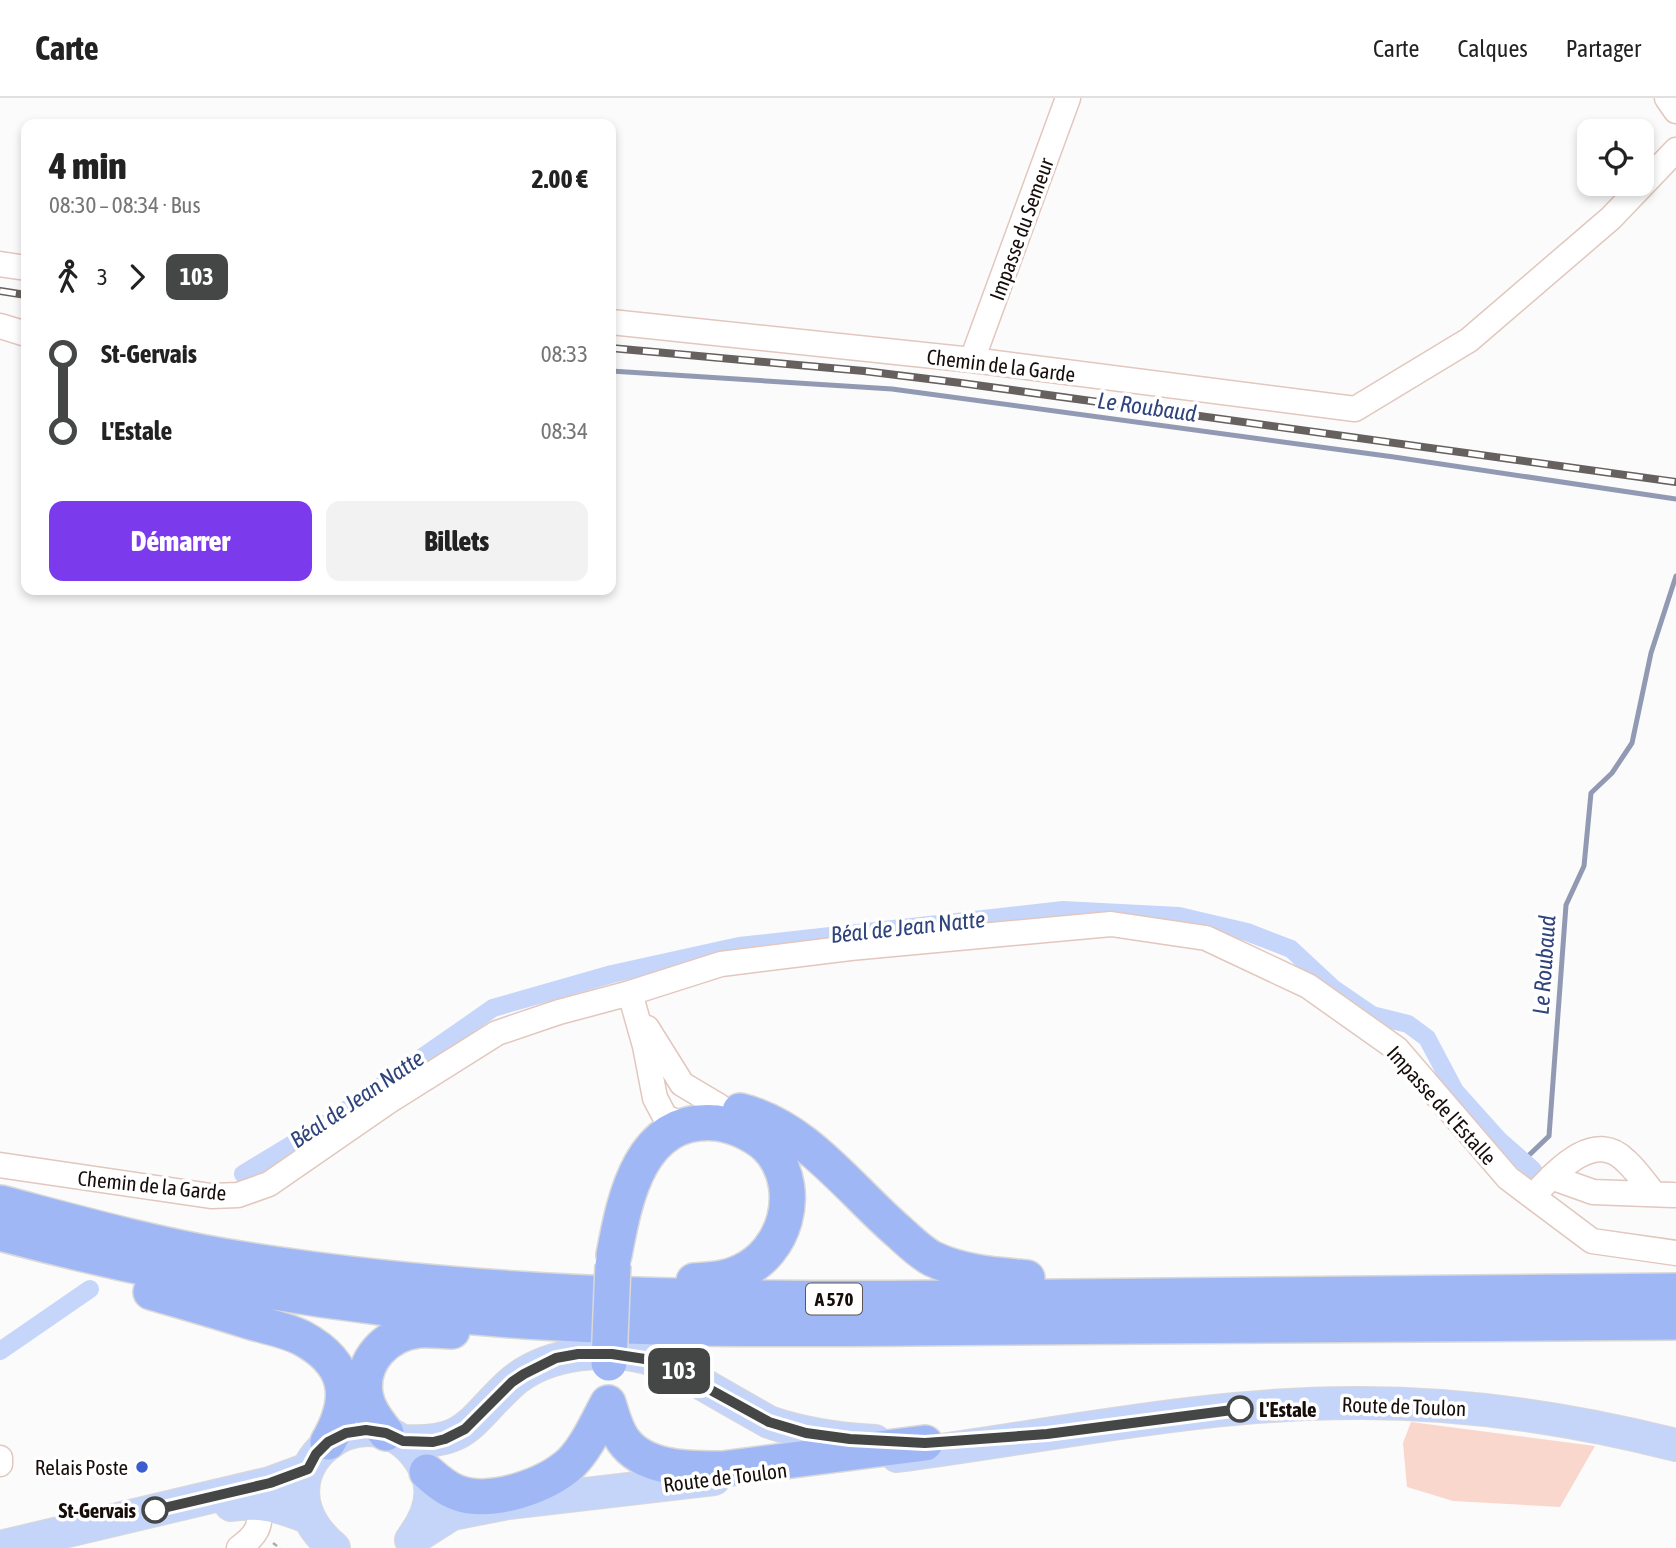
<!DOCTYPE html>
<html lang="fr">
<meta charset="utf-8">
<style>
:root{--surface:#fff;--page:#f2f2f2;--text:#222;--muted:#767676;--line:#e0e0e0;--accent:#7c3aed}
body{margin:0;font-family:"Asap Condensed",sans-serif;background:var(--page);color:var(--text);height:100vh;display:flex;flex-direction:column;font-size:26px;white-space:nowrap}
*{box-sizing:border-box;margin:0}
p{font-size:23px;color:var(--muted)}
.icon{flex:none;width:38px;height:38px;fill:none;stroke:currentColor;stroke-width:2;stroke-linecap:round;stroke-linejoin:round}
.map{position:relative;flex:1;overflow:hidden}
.details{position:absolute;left:21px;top:21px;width:595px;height:476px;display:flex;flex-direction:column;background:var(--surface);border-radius:14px;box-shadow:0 4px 10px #0003}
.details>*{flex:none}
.badge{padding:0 14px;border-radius:10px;font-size:24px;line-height:46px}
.controls{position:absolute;left:1577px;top:21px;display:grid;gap:14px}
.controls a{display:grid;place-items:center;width:77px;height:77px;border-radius:14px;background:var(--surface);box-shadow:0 4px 10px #0003;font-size:35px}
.map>.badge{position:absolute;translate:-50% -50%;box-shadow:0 0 0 4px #fff}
.legs{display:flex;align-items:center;gap:10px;height:77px;padding:0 28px;font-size:23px}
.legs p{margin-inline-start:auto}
.headline{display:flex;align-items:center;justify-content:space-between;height:119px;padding:0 28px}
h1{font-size:38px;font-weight:800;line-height:52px}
.cta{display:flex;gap:14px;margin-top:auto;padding:14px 28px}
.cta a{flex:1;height:80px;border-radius:14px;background:var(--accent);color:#fff;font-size:28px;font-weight:800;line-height:80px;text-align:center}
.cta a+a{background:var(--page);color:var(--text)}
ul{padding:0 28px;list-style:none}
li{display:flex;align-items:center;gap:24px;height:77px;font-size:26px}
li i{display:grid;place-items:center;width:10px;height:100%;margin:0 9px;background:currentColor}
li i::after{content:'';width:18px;height:18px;margin:-9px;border:5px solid;border-radius:50%;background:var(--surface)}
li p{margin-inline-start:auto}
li:first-child i{background:linear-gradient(#0000 50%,currentColor 0)}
li:last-child i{background:linear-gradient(currentColor 50%,#0000 0)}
header{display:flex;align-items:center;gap:42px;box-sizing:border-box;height:98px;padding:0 35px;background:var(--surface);border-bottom:2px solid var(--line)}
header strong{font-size:33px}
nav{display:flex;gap:38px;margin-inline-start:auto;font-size:24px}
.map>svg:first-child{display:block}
</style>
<header>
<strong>Carte</strong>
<nav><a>Carte</a><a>Calques</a><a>Partager</a></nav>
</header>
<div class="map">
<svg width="1676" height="1450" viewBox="0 0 1676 1450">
<rect width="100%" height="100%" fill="#fbfbfb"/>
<path fill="#f9d7cd" d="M1411,1324l184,24 -35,61 -107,-6 -46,-14 -4,-44z"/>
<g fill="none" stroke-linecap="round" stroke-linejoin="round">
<path stroke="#929ab3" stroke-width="5" d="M611,273l281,18 502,68 282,42
M1523,1063l26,-25 17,-231 18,-39 7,-73 21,-20 20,-30 19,-90 25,-77"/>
<path stroke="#c6d6fb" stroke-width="18" d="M243,1076l86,-52 164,-114 119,-34 127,-28 324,-36 116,6 68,16 44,17 43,40 38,26 36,9 19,14 28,53 44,49 34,30
M0,1253l90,-62"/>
<g stroke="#e2c7be" stroke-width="27">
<path id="minor" d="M1667,0l9,13
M0,166l26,4
M611,224l361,38 383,49 114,-69 142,-122 65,-68
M0,228l26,8
M972,262l96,-262
M630,895l15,53 10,52 10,19 19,8
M647,930l35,56 37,22
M0,1067l211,31 27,-1 31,-11 123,-85 105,-66 62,-21 71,-19 91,-29 129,-16 261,-24 95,14 102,48 89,63 111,129 84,63 84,12
M1551,1079l42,15 80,3
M1533,1098c23,-24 61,-68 93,-35 11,10 19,22 28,33
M0,1360v6
M239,1450c19,-14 22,-22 21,-45"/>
</g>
<g stroke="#dad8d8" stroke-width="34">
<path id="major" d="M403,1343c65,3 65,-18 107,-57 36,-33 101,-38 147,-23 15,4 29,14 42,21 24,14 47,27 70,40 34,12 70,17 106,19
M897,1358c155,-20 308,-54 464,-53 106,0 212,16 315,42
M231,1407c28,-4 50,1 76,12
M411,1442l41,-26 56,-11 206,-24
M0,1449l270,-64 38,-14
M334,1450c-90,-76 41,-172 90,-81 13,24 4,50 -11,70"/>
</g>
<g stroke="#dad8d8" stroke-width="38">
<path id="highway" d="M740,1013c66,16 109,78 159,121 10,9 22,21 34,27 29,14 62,16 94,19
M0,1105c73,19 147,40 222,53 279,47 563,44 845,41 203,-1 406,-3 609,-6
M0,1135c179,48 357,78 542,89 158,10 316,6 474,5 220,-1 440,-4 660,-5
M614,1157c11,-58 26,-139 103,-132 20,3 44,14 56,30 29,40 12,99 -32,119 -14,7 -31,8 -47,9
M151,1194c31,9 63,18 94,28 18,6 40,9 57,18 48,26 51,61 26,104
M608,1305c4,12 7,26 15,37 21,30 67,29 99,29l203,-26
M386,1335c-9,-12 -19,-24 -21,-39 -5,-33 22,-61 54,-64 11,-1 22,1 33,1
M427,1374c9,8 19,17 31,21 33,12 88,-7 113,-30 16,-16 26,-40 37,-60"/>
</g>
<path stroke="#adaaa9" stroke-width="2.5" stroke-dasharray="5 3.5" stroke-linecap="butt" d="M273,1445l7,5"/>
<use href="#minor" stroke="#fff" stroke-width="24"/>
<use href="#major" stroke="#c5d4f9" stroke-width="32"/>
<use href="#highway" stroke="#9fb8f5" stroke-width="35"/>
<g stroke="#66605e" stroke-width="8">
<path id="rail" d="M0,193l26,4
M611,250l253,23 97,12 715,99"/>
</g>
<use href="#rail" stroke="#fff" stroke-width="5" stroke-dasharray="16" stroke-linecap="butt"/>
<g stroke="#dad8d8" stroke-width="38" stroke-linecap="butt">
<path id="highway-bridge" d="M609,1265l4,-98"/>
</g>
<use href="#highway-bridge" stroke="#9fb8f5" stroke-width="35"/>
</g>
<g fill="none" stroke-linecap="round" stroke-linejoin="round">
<g stroke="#fff" stroke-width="16">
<path id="line-1" d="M155,1412l115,-27 38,-14 8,-15 12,-12 18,-9 20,-3 20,3 17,8 30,1 12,-3 20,-10 47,-47 12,-8 32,-16 22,-4h34l46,7 111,61 37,11 44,6 75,4 122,-9 193,-25"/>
</g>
<use href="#line-1" stroke="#444746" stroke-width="10"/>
</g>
<g fill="#fff" stroke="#444746" stroke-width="3.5">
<circle cx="1240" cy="1311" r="12"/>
<circle cx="155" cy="1412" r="12"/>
</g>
<circle fill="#3a5dcf" stroke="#fff" stroke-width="2.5" cx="142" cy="1369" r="7"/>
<g text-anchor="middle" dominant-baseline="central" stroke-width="7" stroke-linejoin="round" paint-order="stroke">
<rect fill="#fff" stroke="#5d5654" stroke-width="2" x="806" y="1185.5" width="56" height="31" rx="5"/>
<g font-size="19" font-weight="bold" fill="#170e0b">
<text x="834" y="1201">A 570</text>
</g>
<g font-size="21" fill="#170e0b" stroke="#fff">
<text transform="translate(1021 131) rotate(-70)">Impasse du Semeur</text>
<text transform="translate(1001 267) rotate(7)">Chemin de la Garde</text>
<text transform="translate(1442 1007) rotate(48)">Impasse de l'Estalle</text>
<text transform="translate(152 1087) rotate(6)">Chemin de la Garde</text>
<text transform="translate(1404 1308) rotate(2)">Route de Toulon</text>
<text transform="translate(725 1379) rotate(-7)">Route de Toulon</text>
</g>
<g font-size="21" font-weight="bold" fill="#170e0b" stroke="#fff" text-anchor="start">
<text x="1259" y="1311">L'Estale</text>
<text x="136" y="1412" text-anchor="end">St-Gervais</text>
</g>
<g font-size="21" fill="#170e0b" stroke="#fff" text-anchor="end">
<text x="128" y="1369">Relais Poste</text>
</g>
<g font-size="23" font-style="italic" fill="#2f437c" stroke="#fff">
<text transform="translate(1147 309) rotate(8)">Le Roubaud</text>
<text transform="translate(908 829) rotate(-6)">Béal de Jean Natte</text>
<text transform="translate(1544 867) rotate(-86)">Le Roubaud</text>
<text transform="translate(357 1001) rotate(-34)">Béal de Jean Natte</text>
</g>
</g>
</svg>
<div class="controls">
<a><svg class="icon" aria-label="locate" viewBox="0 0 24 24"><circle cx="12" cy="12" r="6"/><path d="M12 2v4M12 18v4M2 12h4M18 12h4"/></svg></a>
</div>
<b class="badge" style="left:679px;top:1273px;background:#444746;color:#fff">103</b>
<section class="details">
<div class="headline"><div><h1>4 min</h1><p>08:30 – 08:34 · Bus</p></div><b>2.00 €</b></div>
<div class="legs"><svg class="icon" aria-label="walk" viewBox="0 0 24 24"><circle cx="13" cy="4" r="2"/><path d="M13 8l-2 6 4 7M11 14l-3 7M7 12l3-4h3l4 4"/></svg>3<svg class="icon" aria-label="forward" viewBox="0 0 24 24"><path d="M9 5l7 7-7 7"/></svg><b class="badge" style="background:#444746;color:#fff">103</b></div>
<ul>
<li><i style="color:#444746"></i><b>St-Gervais</b><p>08:33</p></li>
<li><i style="color:#444746"></i><b>L'Estale</b><p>08:34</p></li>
</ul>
<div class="cta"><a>Démarrer</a><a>Billets</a></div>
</section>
</div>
